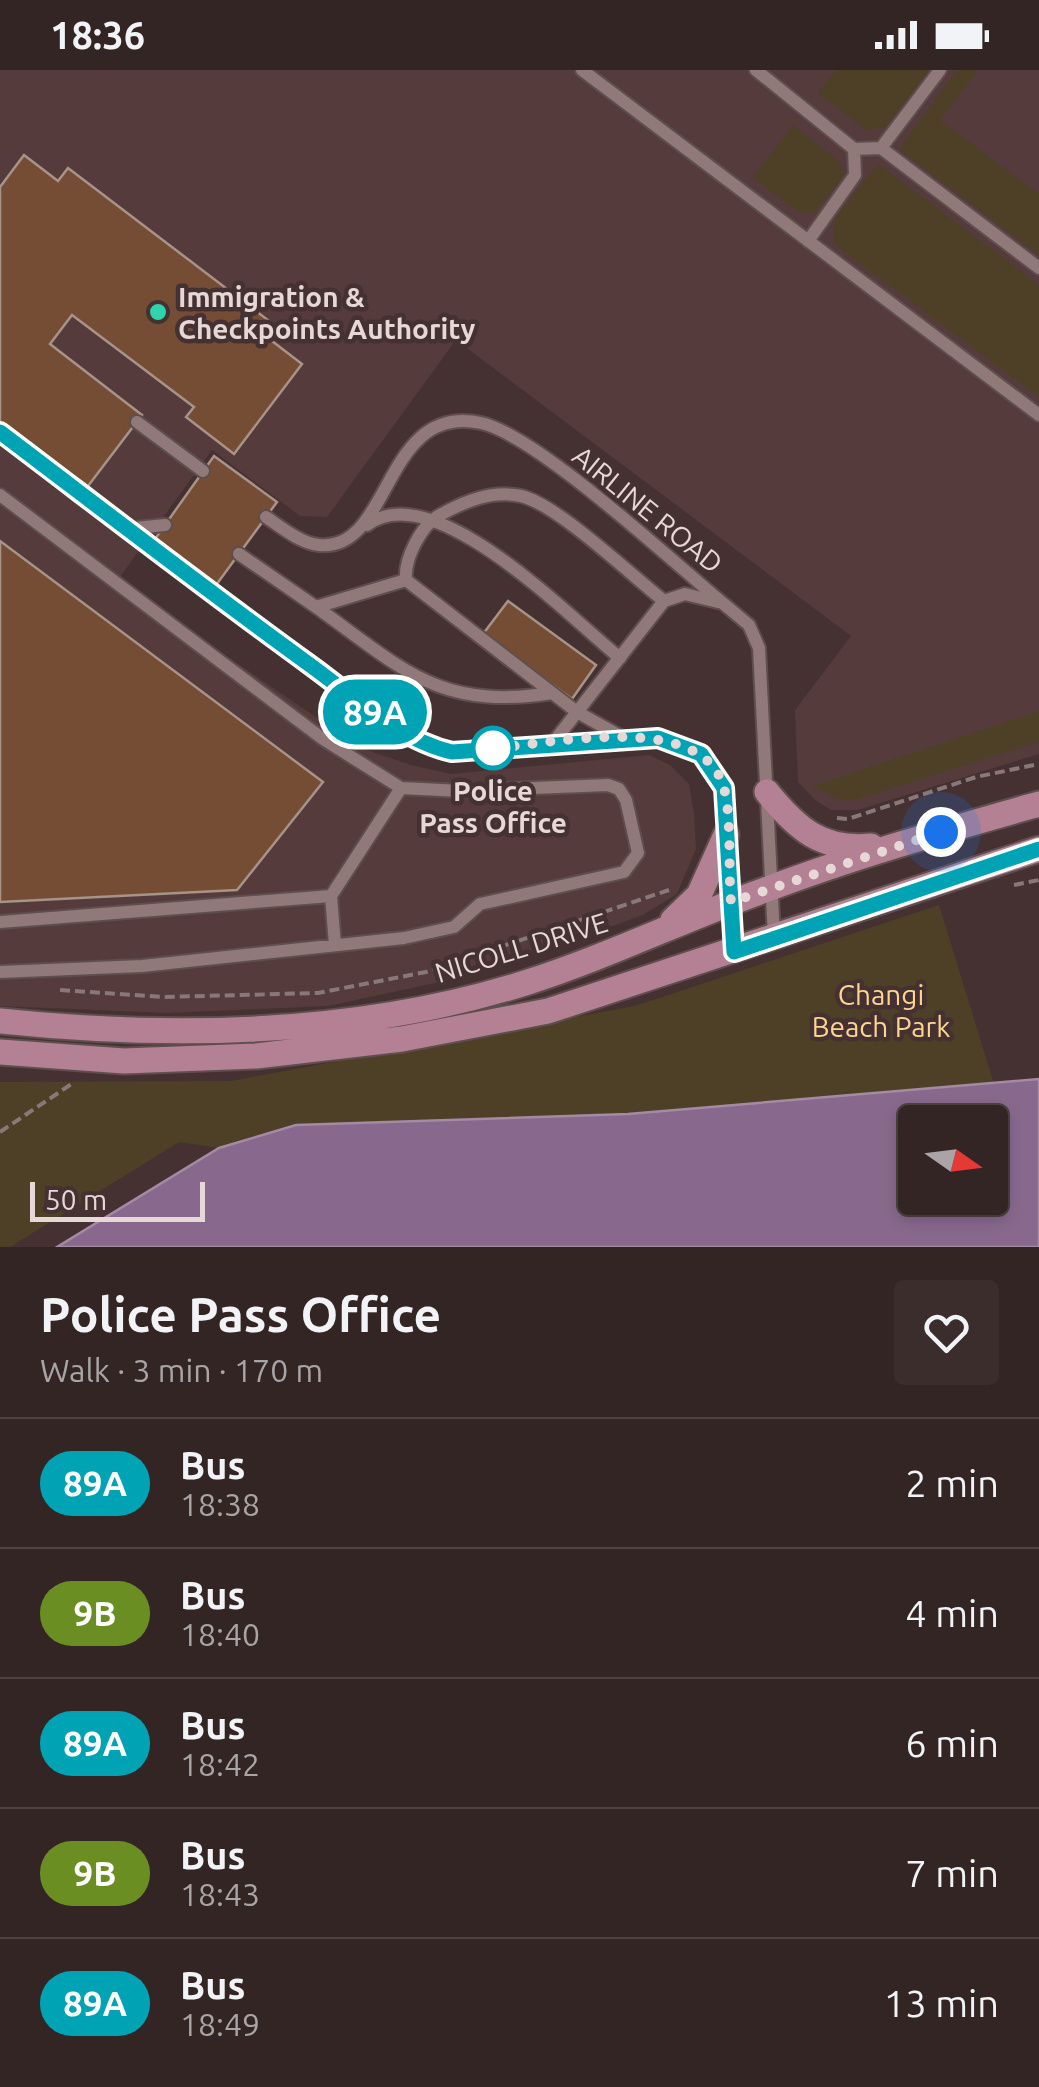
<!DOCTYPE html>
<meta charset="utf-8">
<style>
:root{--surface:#342525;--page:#3c2d2d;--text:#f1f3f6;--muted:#a9a5a7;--line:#4e4242}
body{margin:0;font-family:Ubuntu,sans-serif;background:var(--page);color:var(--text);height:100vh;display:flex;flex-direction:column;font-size:38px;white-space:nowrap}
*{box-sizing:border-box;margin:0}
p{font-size:32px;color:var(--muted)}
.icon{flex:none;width:55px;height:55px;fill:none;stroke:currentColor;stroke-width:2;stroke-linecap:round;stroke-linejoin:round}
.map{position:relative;height:1177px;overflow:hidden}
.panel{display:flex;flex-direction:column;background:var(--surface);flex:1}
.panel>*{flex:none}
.badge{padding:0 20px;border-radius:32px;font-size:35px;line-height:65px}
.needle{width:65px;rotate:104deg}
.fabs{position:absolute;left:898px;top:1035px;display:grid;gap:20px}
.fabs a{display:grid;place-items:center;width:110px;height:110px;border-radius:10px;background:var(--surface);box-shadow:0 5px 15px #0003,0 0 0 2px var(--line);font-size:50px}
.scale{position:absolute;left:30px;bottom:25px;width:175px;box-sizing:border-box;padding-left:10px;border:5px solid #e5d8d7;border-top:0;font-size:28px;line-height:35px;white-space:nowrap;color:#e5d8d7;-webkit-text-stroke:8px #453131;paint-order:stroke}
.you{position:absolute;width:50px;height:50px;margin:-25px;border:8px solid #fff;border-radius:50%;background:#1a73e8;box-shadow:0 0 0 15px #1a73e833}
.map>.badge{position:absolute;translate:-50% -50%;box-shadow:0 0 0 5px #fff}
.round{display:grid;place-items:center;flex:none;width:105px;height:105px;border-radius:10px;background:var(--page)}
.overview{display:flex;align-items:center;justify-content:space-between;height:170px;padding:0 40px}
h1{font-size:48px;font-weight:600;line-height:75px}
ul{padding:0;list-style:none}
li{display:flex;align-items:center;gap:30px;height:130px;padding:0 40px;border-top:2px solid var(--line)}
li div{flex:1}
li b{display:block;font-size:38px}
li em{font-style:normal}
li .badge{min-width:110px;font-weight:700;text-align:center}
.status{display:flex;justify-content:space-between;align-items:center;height:70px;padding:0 50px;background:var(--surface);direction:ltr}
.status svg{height:28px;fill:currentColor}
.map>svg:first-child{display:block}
</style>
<div class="status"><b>18:36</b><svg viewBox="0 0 49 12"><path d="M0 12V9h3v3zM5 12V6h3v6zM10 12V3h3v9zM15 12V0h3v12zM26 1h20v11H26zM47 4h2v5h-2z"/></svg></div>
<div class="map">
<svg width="1039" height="1177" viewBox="0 0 1039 1177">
<rect width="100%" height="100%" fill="#453131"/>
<path fill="#553b3b" d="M0,0h1039v684l-181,56h-27l-16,-10 -17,-18 -3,-72 56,-74 -395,-296 -129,177 -27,-1 -88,-66 -95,131 244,167 50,17 40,9 198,-19 21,10 19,19 5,29 2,36 -19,45 -34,21 -156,57 -159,34 -160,7 -168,-7z"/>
<path fill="#4e4027" d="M836,0h93l-42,57 -21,3 -48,-37z
M957,0h21l-38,50 99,74v61l-140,-106z
M793,55l45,35 7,15 -33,40 -15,-4 -44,-34z
M878,94l161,121v112l-205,-153 1,-25z
M1039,641v31l-184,58h-16l-26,-14z
M939,835l55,179 -366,30 -332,11 -77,23 -40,-6 -169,105h-10v-165l231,-1 404,-75z"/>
<path fill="#88698d" stroke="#a48aa3" stroke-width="2.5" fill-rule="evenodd" d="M1039,1009v168h-982l162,-99 77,-23 332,-11zM915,1052h75v76h-75z"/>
<path fill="#754d35" stroke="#a79388" stroke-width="2.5" d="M24,85l34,26 10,-13 213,162 -9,11 30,23 -68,90 -48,-37 8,-10 -122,-92 -22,29 92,71 -57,75 -85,-65v-238z
M214,386l63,46 -66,90 -61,-46z
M0,471l323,241 -86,108 -237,12z
M508,531l88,64 -24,34 -89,-65z"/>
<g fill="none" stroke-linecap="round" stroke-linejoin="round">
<g stroke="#5e4e4d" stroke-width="16">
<path id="lane" d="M582,0l457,345
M756,0l98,79
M940,0l-59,78 158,120
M808,171l47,-66 -1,-26 27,-1
M137,352l66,49
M0,362c102,79 205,157 310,233 43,31 89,76 142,87l170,-15 36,1 43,16 23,34 10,162
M0,425l323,244 78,49 60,3 147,-6 11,4 7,11 12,53 -14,19 -144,32 -26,23 -50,11 -262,28 -142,6
M266,447c15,10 34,26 53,28 74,7 63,-143 162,-122 56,12 193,140 244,182l24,20 10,23 15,288
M367,455c66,-50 201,91 253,133
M125,459l40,-4
M239,484l77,53 90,-27
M316,537c86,61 122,104 236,86
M620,666l-43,-24 -171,-132c-2,-21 15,-55 34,-65 25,-14 52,-25 81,-19 36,8 111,80 143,105
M552,674l112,-143 21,-7 33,8
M0,852l331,-26
M335,875l-4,-49 70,-108"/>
</g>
<g stroke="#5e4e4d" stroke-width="29">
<path id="primary" d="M767,722c30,37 55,59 104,54
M673,850l26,-25 27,-60
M0,951c174,18 357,15 525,-38 82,-26 159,-64 240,-93 89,-34 182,-60 274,-86
M0,982l124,9 132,-5 146,-17 146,-28 491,-162"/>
</g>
<path stroke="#897878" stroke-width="4" stroke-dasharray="10 5" stroke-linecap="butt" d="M837,748l11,1 128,-42 63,-13
M1014,815l25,-5
M60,920l103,7 155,-4 108,-21 243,-82
M0,1062l73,-49"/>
<use href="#lane" stroke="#907978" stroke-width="12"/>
<use href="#primary" stroke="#b48194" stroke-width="25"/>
</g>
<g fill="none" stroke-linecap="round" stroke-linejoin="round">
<g stroke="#fff" stroke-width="22">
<path id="line" d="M0,362c103,78 205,157 310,233 43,31 89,75 142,87l206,-14 43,16 23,34 10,164 305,-103"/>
</g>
<use href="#line" stroke="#00a3b4" stroke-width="15"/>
<path stroke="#e5d8d7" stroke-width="10" stroke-dasharray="0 18" d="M493,678l-7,1c59,-4 216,-41 238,39 8,31 4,80 7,114l210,-70"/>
</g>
<circle fill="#2fd4aa" stroke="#453131" stroke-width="4" cx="158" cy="242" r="10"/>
<circle fill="#fff" stroke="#00a3b4" stroke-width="5" cx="493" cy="678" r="20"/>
<g text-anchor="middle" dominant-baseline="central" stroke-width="9" stroke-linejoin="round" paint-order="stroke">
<g font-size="28" font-weight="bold" fill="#e5d8d7" stroke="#453131" text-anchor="start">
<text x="178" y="226">Immigration &amp;<tspan x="178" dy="32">Checkpoints Authority</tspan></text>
</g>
<g font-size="28" fill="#e5d8d7" stroke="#453131">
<text transform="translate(648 439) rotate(39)">AIRLINE ROAD</text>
<text transform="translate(521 877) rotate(-17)">NICOLL DRIVE</text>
</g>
<g font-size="28" font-weight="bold" fill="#e5d8d7" stroke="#453131">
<text x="493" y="720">Police<tspan x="493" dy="32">Pass Office</tspan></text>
</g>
<g font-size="28" fill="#fcd591" stroke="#453131">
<text x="881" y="924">Changi<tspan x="881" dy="32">Beach Park</tspan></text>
</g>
</g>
</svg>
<div class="fabs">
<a><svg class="needle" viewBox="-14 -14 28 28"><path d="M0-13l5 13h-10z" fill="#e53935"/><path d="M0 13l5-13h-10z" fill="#a9a5a7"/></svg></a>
</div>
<div class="scale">50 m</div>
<div class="you" style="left:941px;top:762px"></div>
<b class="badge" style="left:375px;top:642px;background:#00a3b4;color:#fff">89A</b>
</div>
<section class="panel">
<div class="overview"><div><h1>Police Pass Office</h1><p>Walk · 3 min · 170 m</p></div><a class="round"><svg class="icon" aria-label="heart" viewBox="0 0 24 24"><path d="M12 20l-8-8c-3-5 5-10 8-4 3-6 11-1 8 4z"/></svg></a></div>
<ul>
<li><span class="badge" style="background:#00a3b4;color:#fff">89A</span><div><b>Bus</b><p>18:38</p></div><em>2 min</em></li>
<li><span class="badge" style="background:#6b8e23;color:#fff">9B</span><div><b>Bus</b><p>18:40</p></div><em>4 min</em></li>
<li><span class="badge" style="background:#00a3b4;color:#fff">89A</span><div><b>Bus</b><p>18:42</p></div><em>6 min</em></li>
<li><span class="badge" style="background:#6b8e23;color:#fff">9B</span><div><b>Bus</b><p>18:43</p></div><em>7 min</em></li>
<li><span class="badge" style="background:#00a3b4;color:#fff">89A</span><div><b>Bus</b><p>18:49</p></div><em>13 min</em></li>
</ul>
</section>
